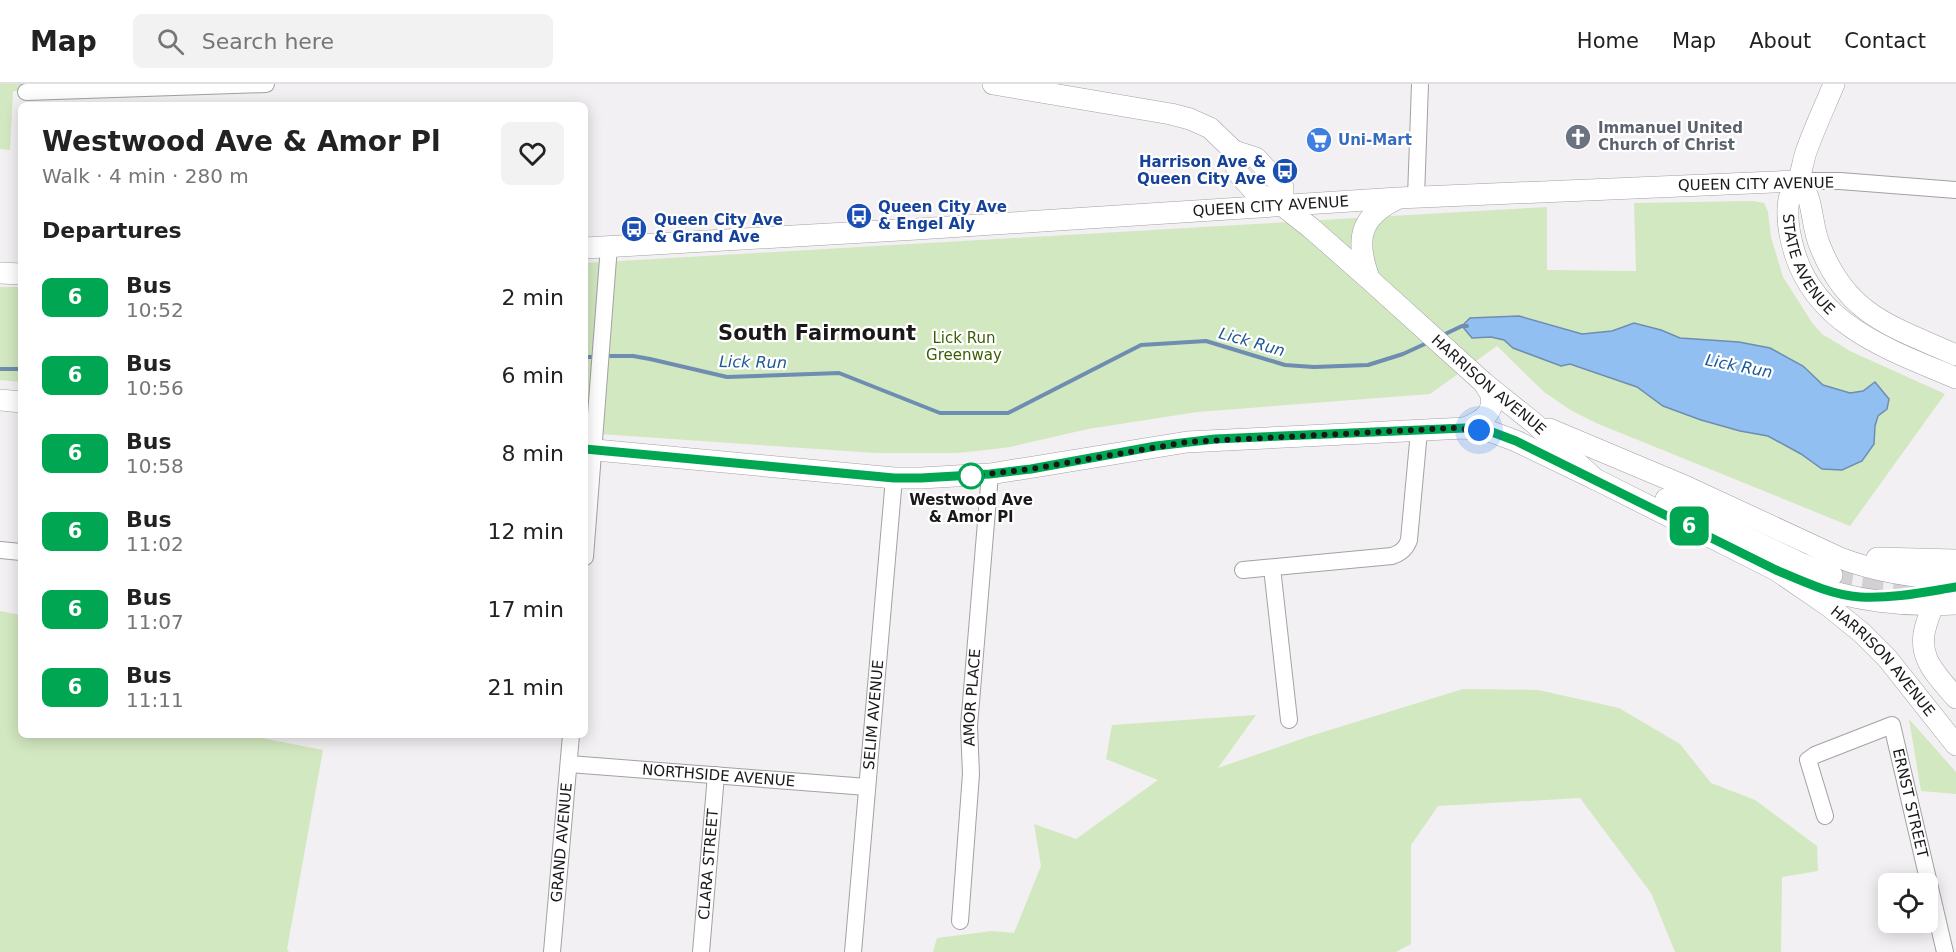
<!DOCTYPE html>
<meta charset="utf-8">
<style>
:root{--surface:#fff;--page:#f2f2f2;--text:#222;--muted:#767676;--line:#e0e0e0}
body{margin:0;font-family:"DejaVu Sans",sans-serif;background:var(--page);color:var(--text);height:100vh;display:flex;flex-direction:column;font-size:22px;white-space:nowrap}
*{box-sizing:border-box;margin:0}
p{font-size:20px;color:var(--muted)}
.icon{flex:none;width:33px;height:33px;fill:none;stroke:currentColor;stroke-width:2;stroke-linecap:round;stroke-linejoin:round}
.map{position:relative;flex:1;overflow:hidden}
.panel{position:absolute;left:18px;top:18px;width:570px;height:636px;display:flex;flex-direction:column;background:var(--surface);border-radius:9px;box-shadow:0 3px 15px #0003}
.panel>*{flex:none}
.badge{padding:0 12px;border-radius:9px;font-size:21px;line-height:39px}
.fabs{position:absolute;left:1878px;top:789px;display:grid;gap:12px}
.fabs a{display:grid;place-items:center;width:60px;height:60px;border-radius:9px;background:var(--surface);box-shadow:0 3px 15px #0003;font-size:30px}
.you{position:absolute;width:30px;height:30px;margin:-15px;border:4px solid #fff;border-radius:50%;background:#1a73e8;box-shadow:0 0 0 9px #1a73e833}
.map>.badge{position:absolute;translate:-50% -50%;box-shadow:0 0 0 3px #fff}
h2{padding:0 24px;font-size:22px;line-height:54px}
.round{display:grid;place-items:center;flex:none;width:63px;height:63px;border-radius:9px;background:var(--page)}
.overview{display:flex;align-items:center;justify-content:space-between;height:102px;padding:0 24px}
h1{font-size:28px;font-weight:700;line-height:45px}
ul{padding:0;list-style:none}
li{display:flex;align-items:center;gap:18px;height:78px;padding:0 24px}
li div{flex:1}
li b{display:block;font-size:22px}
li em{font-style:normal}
li .badge{min-width:66px;font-weight:700;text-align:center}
header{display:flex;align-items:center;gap:36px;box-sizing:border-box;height:84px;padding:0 30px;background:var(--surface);border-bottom:2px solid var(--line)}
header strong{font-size:28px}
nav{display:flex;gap:33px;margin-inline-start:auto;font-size:21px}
.search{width:420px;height:54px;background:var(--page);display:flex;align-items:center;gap:15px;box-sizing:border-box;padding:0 21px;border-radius:9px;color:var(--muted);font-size:22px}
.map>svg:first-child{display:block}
</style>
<header>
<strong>Map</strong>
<div class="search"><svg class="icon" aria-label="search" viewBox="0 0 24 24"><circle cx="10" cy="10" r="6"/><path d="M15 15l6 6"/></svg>Search here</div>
<nav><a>Home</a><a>Map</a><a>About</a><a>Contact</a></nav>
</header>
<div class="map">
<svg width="1956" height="868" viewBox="0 0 1956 868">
<rect width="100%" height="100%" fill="#f2f0f2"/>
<path fill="#d2e8c0" d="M0,0h137v4l-124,3 -3,59 -10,-1z
M1752,117l12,2 4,9 3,25 12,40 30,47 9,10 28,17 95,43 -95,132 -254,-103 -24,-12 -28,-19 -47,-46 -67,48 -233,18 -109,17 -78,18 -24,3 -29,3h-81l-291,-20v-170l962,-56v63l89,1 -2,-68z
M0,203h21v95l-21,-2z
M0,527l21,4v120h225l77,15 -36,199 2,3h-289z
M1463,605l75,1 81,18 61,36 31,39 44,17 62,46 1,25 -36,6 -1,75h-106l-24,-59 -71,-95 -142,8 -27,39v99l-15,8h-463l4,-14 55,-7 22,2 27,-67 -7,-42 42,15 82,-59 -52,-21 6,-34 144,-10 -38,53 89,-31z
M1909,635l47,53v22l-35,-3z"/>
<path fill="#92bff2" stroke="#6e8db1" stroke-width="1.5" d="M1519,232l63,18 30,-3 22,-8 27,7 19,8 59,4 31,6 33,18 20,19 27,8 13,-2 12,-9 14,17 -2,10 -9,7 -3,10 -1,18 -12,17 -20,9 -20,-1 -21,-15 -33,-18 -28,-5 -39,-11 -38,-14 -26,-19 -67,-23 -9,2 -48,-18 -9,-8 -13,-3 -19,1 -10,-12 8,-8z"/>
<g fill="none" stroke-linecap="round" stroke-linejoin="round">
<path stroke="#6e8db1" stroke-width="4" d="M1441,252l21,-10h5
M604,272h29l17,3 77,18 112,-4 101,40h68l133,-68 65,-4 79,24 29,2 54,-2 35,-11 26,-12
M585,273h11
M0,285h21"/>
<path stroke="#d2d0d2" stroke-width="21" stroke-dasharray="21 10" stroke-linecap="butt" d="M1832,491c31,8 62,9 93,8"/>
<g stroke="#a3a1a3" stroke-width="18">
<g id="minor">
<path d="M26,8l240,-8"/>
<path d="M1798,97h42l116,9"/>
<path d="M1416,113l4,-113"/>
<path d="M0,466l21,2"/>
<path d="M585,473l24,-311"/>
<path d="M1272,484l17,152"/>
<path d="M1243,486l149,-14c9,-3 14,-7 17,-16l9,-98 2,-13"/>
<path id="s1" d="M569,680l298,23"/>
<path id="s2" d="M1825,732l-17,-56 7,-5 77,-30 53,227"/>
<path id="s3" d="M960,837l11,-147 -2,-48 21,-252"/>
<path id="s4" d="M552,868l19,-217"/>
<path id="s5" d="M701,868l15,-177"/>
<path id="s6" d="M853,868l41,-474"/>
</g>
</g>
<g stroke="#a3a1a3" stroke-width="22">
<g id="major">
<path d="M993,0l178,30 19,5 20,9 24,23 22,7 27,29v19"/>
<path id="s7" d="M1834,0c-9,22 -20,45 -28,68 -3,9 -4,18 -7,27 -2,7 -8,13 -10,20 -3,17 1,39 6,55 23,73 97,97 161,124"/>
<path id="s8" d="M1234,67l3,21 17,19 29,15 28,22 58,51 115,104 50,40 61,56 181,91 54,37 32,26 25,25 69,87"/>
<path d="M1798,97c3,5 7,10 10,16 5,14 5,33 12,49 28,71 74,81 136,109"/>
<path id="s9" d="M585,164l332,-19 481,-31 400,-17"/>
<path d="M0,189l21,1"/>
<path d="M1369,194c-13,-36 -11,-60 26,-78"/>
<path d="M0,316l21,2"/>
<path d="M1465,344c13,-6 30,-13 26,-31 0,-4 -5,-10 -7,-14"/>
<path d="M1549,345l138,58 153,71c37,14 76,20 116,21"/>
<path d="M585,365l309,29h27l69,-4 197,-32 278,-14 27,4 24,9 79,38"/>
<path d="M1666,415l134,64 32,12"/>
<path d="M1877,474l79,2"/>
<path d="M1804,498c46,19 104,25 152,22"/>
<path d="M1940,512c-7,8 -10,16 -13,26 -12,34 8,51 29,76"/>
</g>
</g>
<use href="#minor" stroke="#fff" stroke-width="16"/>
<use href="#major" stroke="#fff" stroke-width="21"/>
</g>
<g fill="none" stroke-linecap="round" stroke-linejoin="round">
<g stroke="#fff" stroke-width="14">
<path id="line" d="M585,365l309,29h27l69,-4 41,-5 125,-23 59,-7 250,-11 27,4 24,9 260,129c26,11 55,25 84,27 32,2 65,-5 96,-10"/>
</g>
<use href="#line" stroke="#00a651" stroke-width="9"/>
<path stroke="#1a191a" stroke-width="6" stroke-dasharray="0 10.8" d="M971,392l60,-7 156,-27 266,-14 26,2"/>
</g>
<defs>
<g id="church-disc" transform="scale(1.35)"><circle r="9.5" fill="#6b7280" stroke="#fff"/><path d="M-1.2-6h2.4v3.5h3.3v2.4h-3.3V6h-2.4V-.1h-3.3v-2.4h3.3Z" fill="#fff"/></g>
<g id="supermarket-disc" transform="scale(1.35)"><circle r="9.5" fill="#3f7fe0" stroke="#fff"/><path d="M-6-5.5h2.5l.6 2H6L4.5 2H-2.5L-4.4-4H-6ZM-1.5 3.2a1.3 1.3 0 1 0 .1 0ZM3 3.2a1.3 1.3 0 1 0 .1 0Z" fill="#fff"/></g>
<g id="bus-disc" transform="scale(1.35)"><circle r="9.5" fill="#1a4fb4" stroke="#fff"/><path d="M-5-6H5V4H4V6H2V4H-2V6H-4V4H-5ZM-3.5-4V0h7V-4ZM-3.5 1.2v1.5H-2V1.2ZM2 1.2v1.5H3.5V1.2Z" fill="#fff"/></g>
</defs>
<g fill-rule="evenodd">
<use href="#church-disc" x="1578" y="53"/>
<use href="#supermarket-disc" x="1319" y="56"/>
<use href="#bus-disc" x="1285" y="87"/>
<use href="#bus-disc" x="859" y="132"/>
<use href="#bus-disc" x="634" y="145"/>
</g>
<circle fill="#fff" stroke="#00a651" stroke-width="3" cx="971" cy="392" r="12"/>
<g text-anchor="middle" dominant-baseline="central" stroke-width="4.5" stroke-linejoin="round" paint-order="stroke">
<g font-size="15" font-weight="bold" fill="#5b616d" stroke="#fff" text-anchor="start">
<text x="1598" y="44">Immanuel United<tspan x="1598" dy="17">Church of Christ</tspan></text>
</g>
<g font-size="15" font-weight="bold" fill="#366cbe" stroke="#fff" text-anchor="start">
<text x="1338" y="56">Uni-Mart</text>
</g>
<g font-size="15" font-weight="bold" fill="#164399" stroke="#fff" text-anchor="start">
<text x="1266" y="78" text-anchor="end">Harrison Ave &amp;<tspan x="1266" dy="17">Queen City Ave</tspan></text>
<text x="878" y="123">Queen City Ave<tspan x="878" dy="17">&amp; Engel Aly</tspan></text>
<text x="654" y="136">Queen City Ave<tspan x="654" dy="17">&amp; Grand Ave</tspan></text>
</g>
<g font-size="15" fill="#1a191a" stroke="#fff">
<text transform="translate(1756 100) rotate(-1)">QUEEN CITY AVENUE</text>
<text stroke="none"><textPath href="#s9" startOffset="687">QUEEN CITY AVENUE</textPath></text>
<text stroke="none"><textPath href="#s7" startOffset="194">STATE AVENUE</textPath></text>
<text stroke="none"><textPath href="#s8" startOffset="352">HARRISON AVENUE</textPath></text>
<text stroke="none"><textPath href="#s8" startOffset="838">HARRISON AVENUE</textPath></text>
<text stroke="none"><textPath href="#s3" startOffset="224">AMOR PLACE</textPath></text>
<text stroke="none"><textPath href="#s6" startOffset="238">SELIM AVENUE</textPath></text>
<text stroke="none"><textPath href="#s1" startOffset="150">NORTHSIDE AVENUE</textPath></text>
<text stroke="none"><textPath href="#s2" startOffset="230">ERNST STREET</textPath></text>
<text stroke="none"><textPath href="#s4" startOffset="110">GRAND AVENUE</textPath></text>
<text stroke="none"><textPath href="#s5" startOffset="88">CLARA STREET</textPath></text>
</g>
<g font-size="15" fill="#3b5e02" stroke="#fff">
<text x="964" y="254">Lick Run<tspan x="964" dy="17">Greenway</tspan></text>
</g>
<g font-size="15" font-weight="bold" fill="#1a191a" stroke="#fff">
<text x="971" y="416">Westwood Ave<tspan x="971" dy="17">&amp; Amor Pl</tspan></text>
</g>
<g font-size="16" font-style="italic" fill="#1c5996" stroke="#fff">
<text transform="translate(1252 258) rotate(16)">Lick Run</text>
<text transform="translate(753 278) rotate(1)">Lick Run</text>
<text transform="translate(1739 282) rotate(11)">Lick Run</text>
</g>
<g font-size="21" font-weight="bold" fill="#1a191a" stroke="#fff">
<text x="817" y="249">South Fairmount</text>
</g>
</g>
</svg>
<div class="fabs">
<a><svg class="icon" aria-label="locate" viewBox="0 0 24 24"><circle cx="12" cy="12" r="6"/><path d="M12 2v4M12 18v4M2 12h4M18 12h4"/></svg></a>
</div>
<div class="you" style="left:1479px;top:346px"></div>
<b class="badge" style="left:1689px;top:442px;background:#00a651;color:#fff">6</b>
<section class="panel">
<div class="overview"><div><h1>Westwood Ave &amp; Amor Pl</h1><p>Walk · 4 min · 280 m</p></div><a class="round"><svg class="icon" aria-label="heart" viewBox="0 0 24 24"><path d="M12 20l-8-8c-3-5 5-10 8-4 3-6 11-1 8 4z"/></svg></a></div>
<h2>Departures</h2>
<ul>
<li><span class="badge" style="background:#00a651;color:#fff">6</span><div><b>Bus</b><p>10:52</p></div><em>2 min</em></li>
<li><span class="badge" style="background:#00a651;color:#fff">6</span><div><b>Bus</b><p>10:56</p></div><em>6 min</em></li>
<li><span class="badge" style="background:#00a651;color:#fff">6</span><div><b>Bus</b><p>10:58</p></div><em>8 min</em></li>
<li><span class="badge" style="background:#00a651;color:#fff">6</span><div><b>Bus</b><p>11:02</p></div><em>12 min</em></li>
<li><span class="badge" style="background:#00a651;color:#fff">6</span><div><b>Bus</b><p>11:07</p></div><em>17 min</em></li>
<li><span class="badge" style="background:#00a651;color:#fff">6</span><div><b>Bus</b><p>11:11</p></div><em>21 min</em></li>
</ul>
</section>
</div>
